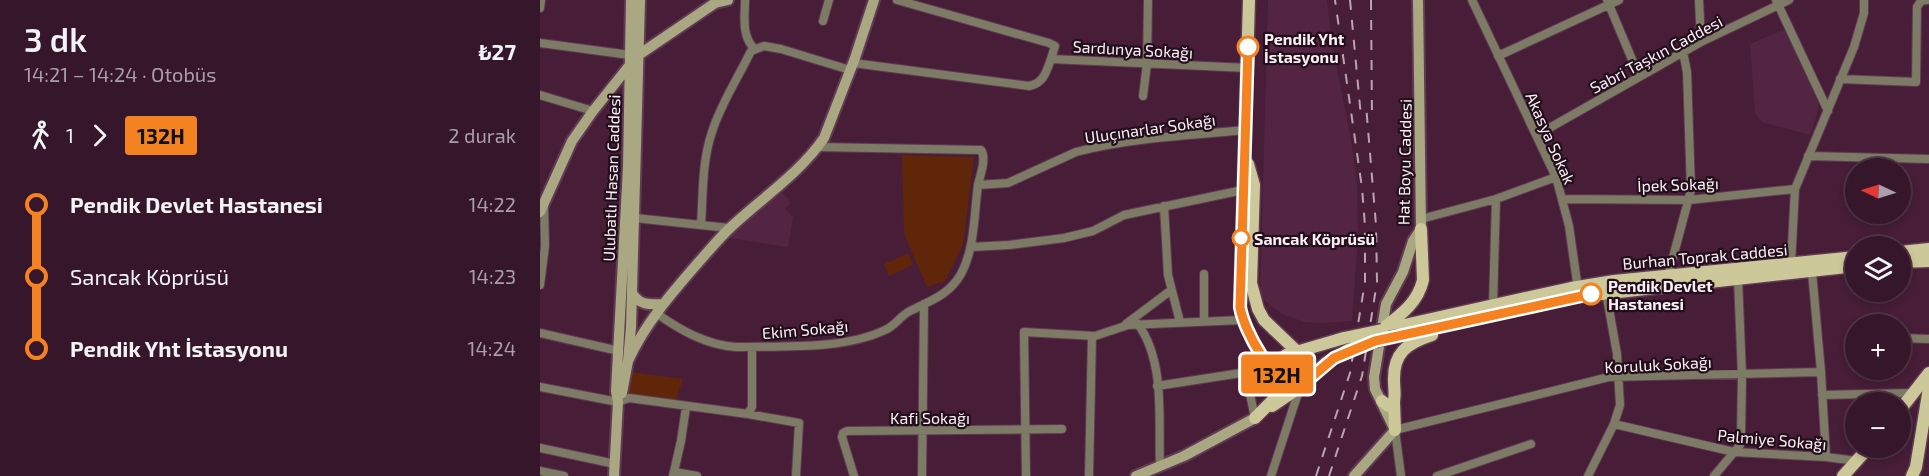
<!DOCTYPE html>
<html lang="tr">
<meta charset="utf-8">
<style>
:root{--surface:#35162a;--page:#402336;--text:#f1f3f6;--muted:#aa9fa8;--line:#4f3547}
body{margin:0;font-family:"Exo 2",sans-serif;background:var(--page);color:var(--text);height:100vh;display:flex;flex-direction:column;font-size:22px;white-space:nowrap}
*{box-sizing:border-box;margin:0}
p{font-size:20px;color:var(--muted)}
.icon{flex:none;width:33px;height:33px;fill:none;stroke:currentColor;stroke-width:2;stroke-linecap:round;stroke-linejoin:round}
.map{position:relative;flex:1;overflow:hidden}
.panel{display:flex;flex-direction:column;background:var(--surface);width:540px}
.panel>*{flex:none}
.badge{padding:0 12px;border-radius:4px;font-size:21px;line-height:39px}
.needle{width:39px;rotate:274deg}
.controls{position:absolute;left:1305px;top:158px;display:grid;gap:12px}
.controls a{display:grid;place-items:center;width:66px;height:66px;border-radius:50%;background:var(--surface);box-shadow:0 3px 9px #0003,0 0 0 2px var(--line);font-size:30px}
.map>.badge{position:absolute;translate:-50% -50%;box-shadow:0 0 0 3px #fff}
.legs{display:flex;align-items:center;gap:9px;height:66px;padding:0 24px;font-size:20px}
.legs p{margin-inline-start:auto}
.overview{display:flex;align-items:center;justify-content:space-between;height:102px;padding:0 24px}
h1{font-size:33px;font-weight:600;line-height:45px}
ul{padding:0 24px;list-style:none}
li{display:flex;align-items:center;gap:21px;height:72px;font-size:22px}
li i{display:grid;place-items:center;width:9px;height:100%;margin:0 8px;background:currentColor}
li i::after{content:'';width:15px;height:15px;margin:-8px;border:4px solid;border-radius:50%;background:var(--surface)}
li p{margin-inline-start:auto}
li:first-child i{background:linear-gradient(#0000 50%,currentColor 0)}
li:last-child i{background:linear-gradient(currentColor 50%,#0000 0)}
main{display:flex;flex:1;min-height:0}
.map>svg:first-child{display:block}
</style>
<main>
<section class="panel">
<div class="overview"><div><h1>3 dk</h1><p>14:21 – 14:24 · Otobüs</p></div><b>₺27</b></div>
<div class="legs"><svg class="icon" aria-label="walk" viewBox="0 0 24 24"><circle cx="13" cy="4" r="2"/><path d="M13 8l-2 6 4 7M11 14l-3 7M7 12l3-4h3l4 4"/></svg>1<svg class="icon" aria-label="forward" viewBox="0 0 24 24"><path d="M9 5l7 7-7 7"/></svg><b class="badge" style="background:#f58220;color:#111">132H</b><p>2 durak</p></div>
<ul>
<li><i style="color:#f58220"></i><b>Pendik Devlet Hastanesi</b><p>14:22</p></li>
<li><i style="color:#f58220"></i><span>Sancak Köprüsü</span><p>14:23</p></li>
<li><i style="color:#f58220"></i><b>Pendik Yht İstasyonu</b><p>14:24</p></li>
</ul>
</section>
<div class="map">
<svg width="1389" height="476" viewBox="0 0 1389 476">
<rect width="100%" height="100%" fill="#471d38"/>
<path fill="#542443" d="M728,0h59l4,39 20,100 6,44 1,54 -6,84 -27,2 -21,-1 -22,-8 -22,-17z
M1245,29l33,73v9l-8,24 -48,-13 -7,-9 -5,-69z
M242,193l9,9 -6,7 8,8 -5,30 -65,-10z"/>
<path fill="#602609" d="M362,155l72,2 -11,88 -18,36 -18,6 -23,-53z
M368,253l5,12 -24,11 -5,-12z
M92,372l51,7 -7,22 -47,-8z"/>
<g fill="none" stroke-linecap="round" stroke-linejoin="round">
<g stroke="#603b53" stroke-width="10">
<path id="street" d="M205,0c0,16 -4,37 10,49
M357,0l152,43 6,3 -4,13 197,9
M932,0l84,177 13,49 9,63
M1067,0l32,76
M1159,0l2,42
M1236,0l52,111
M0,8l1,-8
M283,21l6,-21
M0,43l90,12
M958,56l121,-56
M313,63l176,23c15,-3 17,-14 22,-27
M1300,79l76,3 1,-75 4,-6 6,-1
M0,95l53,16
M603,96l4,-32 1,-64
M997,135l164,-93 88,-42
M277,147l164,3c6,9 -1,25 -3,35l30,-2 68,-31c54,-14 114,-17 170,-22
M1268,156l121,3
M1023,199l126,1 106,-11
M624,206l4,69 12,47
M95,218l94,10
M881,219l75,-20 60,-22
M161,225c2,-31 1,-64 11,-93 9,-29 26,-54 39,-81l13,-5 17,3 69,21
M431,247l38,-2 55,-7 29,-7 31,-16 119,-25
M1251,264l4,-75 59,-142 10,-34v-13
M1272,272l9,100 5,85
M664,274v46
M1128,276l23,-86 -4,-118 -4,-20
M0,285l5,-39 -1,-41
M953,305l3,-106
M116,313c24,17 50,32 80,34 46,-1 107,3 149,-17 10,-4 15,-14 25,-19 20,-10 39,-16 51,-37 14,-26 13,-60 17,-89
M586,324l44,-33
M598,324c28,39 20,97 22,142
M0,333l79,18
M1360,338l29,1
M704,377l24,-14
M617,386l84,-13 6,7 8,38
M0,387l78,15 11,-4 119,16 4,-7v-60
M1282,395l92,-2
M208,414l51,9 -3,53
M1074,424l120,28 92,5 31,4
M0,448l75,16
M0,471l24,5
M134,472l23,4
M133,476l8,-35 5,-34
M314,476l-12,-39 1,-4 4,-2 215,-2
M382,476l2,-172
M486,476l-2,-144 71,4 33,-11 114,-5
M549,476l3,-140
M731,476l29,-89
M861,476l-6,-46 214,-53 212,-5
M897,476l94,-32
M1048,476l26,-52 6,-19 -3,-51 -11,-62
M1174,476l26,-31 1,-7 1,-63 -4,-96"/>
</g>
<g stroke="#603b53" stroke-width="14">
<path id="secondary" d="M0,212l32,-71 21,-30 44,-55 78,-53 13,-3
M92,293c7,12 18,12 30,11
M88,361c17,-37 42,-66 69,-97 11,-12 22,-26 34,-37 31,-29 69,-54 93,-89l31,-80 19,-58
M82,393l6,-32 3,-34 9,-327
M74,476l4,-74 -2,-11 12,-224 3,-167
M596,476l48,-20 71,-38
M814,476l41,-46 -20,-41 -1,-12 12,-73 17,-32 10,-31 8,-12 -3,-229"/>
</g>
<g stroke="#603b53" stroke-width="15">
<path id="primary" d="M709,0l-9,307c4,24 33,78 60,80
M708,164l6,21 -3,98 7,26 6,11 44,42 3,15
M1360,252l29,-3
M1360,262l29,-1
M845,327c17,-13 33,-25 38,-47l-2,-51
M842,330l189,-42 43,-7 242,-24
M859,336l174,-39 283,-31
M842,401l6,5 5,-1c3,-8 1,-16 1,-24 -1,-28 13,-38 38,-46
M854,402l1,28
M732,406l28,-19 26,-24 22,-13
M1360,410l29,-37
M715,418l17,-17 7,-10v-30l7,-6 58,-17
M1303,476l26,-29
M1372,476l4,-9 13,-79"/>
</g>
<use href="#street" stroke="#7d7b65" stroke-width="8"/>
<use href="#secondary" stroke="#aaa783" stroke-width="10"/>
<use href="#primary" stroke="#cdc899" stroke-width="12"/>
<path stroke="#bba4b2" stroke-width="2" stroke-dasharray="10 10" stroke-linecap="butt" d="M810,0l11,117
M831,0l1,116
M776,476l34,-103 15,-91v-56l-3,-38 -27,-188
M789,476l33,-100 15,-94 -1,-57 -10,-120"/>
<g stroke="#603b53" stroke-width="15" stroke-linecap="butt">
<path id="primary-bridge" d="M804,338l38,-8
M808,350l27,-9 24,-5"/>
</g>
<use href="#primary-bridge" stroke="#cdc899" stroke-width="12"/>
</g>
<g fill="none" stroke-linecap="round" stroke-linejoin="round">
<g stroke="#fff" stroke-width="14">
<path id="line-1" d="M708,47l-8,260c4,24 33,78 60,80l34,-29 41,-17 216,-47"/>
</g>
<use href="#line-1" stroke="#f58220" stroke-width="9"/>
</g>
<g fill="#fff" stroke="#f58220" stroke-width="3">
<circle cx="708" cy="47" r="10"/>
<circle cx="701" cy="238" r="8"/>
<circle cx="1051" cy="294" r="10"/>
</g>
<g text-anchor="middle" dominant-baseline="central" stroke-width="4.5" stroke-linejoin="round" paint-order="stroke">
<g font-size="16" font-weight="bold" fill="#fcf0f7" stroke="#220f1b" text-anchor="start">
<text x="724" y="38">Pendik Yht<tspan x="724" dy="18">İstasyonu</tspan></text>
<text x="714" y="238">Sancak Köprüsü</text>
<text x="1068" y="285">Pendik Devlet<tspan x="1068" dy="18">Hastanesi</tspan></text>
</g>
<g font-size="16" fill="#fcf0f7" stroke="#220f1b">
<text transform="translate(593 49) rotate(3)">Sardunya Sokağı</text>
<text transform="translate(1116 54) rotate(-28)">Sabri Taşkın Caddesi</text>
<text transform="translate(610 128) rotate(-8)">Uluçınarlar Sokağı</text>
<text transform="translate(1011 138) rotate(66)">Akasya Sokak</text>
<text transform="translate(864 162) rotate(-89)">Hat Boyu Caddesi</text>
<text transform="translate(71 178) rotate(-88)">Ulubatlı Hasan Caddesi</text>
<text transform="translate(1138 184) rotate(-2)">İpek Sokağı</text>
<text transform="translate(1165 256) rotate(-5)">Burhan Toprak Caddesi</text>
<text transform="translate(265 329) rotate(-5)">Ekim Sokağı</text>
<text transform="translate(1118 364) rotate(-3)">Koruluk Sokağı</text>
<text x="390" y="417">Kafi Sokağı</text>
<text transform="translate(1232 439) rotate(5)">Palmiye Sokağı</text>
</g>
</g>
</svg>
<div class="controls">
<a><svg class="needle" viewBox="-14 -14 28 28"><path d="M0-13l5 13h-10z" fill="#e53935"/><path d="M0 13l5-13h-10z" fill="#aa9fa8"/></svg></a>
<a><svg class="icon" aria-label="layers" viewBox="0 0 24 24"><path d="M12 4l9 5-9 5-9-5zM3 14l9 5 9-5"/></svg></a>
<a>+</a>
<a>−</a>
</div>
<b class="badge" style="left:737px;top:374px;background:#f58220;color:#111">132H</b>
</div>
</main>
